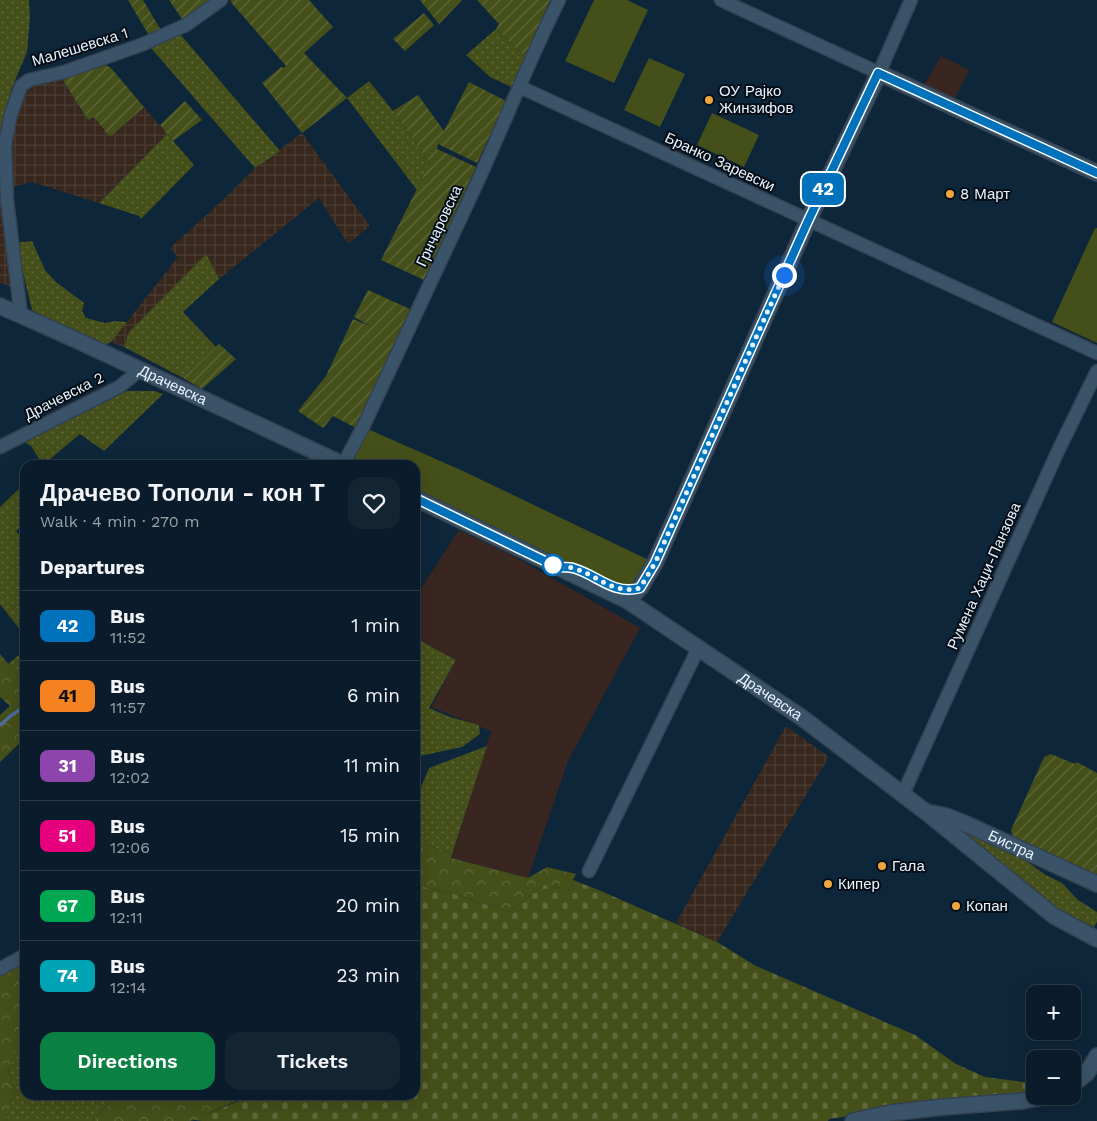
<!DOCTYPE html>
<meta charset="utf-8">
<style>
:root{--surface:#0a1c2b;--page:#132533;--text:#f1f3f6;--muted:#99a1a9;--line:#2a3a47;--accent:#0b8043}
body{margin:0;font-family:"Work Sans",sans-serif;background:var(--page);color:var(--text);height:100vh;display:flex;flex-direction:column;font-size:19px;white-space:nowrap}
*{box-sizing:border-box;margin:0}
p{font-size:16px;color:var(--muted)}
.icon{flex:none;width:28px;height:28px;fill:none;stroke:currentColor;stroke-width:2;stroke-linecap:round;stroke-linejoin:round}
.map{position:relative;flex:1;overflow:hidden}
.panel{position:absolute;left:20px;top:460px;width:400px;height:640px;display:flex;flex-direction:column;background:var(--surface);border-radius:15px;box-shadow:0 5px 20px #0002,0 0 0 1px var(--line)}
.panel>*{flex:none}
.badge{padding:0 10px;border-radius:8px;font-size:18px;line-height:32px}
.tools{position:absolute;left:1026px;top:985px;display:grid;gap:10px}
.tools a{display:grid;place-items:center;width:55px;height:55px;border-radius:10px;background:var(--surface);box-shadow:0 5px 20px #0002,0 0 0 1px var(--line);font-size:25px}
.you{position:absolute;width:25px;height:25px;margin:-12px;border:4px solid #fff;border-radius:50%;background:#1a73e8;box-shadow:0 0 0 8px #1a73e833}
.map>.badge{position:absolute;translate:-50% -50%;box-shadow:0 0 0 2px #fff}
h2{padding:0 20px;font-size:19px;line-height:45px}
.round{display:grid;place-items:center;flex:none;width:52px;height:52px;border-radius:15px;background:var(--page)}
.head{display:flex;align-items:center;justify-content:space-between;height:85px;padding:0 20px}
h1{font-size:24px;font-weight:600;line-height:38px}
.button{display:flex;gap:10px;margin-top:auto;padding:10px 20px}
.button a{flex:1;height:58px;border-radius:15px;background:var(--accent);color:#fff;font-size:20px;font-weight:600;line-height:58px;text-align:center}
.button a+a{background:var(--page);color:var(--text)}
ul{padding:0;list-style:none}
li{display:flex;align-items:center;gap:15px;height:70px;padding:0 20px;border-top:1px solid var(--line)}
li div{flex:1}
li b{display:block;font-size:19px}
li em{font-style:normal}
li .badge{min-width:55px;font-weight:700;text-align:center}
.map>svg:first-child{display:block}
</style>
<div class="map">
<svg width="1097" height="1121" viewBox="0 0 1097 1121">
<defs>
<pattern id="industrial-grid" width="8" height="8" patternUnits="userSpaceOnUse" patternTransform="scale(1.25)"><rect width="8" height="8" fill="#37271d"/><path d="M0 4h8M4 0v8" fill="none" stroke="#4a3c34"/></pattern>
<pattern id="grass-dots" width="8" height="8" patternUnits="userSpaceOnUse" patternTransform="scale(1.25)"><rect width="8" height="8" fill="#444f19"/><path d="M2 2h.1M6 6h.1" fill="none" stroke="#5f693c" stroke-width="1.8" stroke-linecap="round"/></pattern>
<pattern id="forest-crowns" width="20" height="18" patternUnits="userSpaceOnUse" patternTransform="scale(1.25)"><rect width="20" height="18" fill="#444f19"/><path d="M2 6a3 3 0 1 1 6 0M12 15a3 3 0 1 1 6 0" fill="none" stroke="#5f693c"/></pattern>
<pattern id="cemetery-stones" width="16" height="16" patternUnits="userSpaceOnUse" patternTransform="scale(1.25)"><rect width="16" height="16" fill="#444f19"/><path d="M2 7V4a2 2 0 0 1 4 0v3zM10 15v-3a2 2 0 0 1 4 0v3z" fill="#5f693c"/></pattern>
<pattern id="garden-furrows" width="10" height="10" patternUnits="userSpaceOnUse" patternTransform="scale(1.25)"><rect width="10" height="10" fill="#444f19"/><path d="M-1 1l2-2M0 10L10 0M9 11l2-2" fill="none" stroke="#5f693c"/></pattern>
</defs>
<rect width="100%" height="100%" fill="#0e2639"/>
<path fill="#392621" d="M941,56l28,14 -18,36 -31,-14z
M459,530l52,25 129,73 -72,133 -40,117 -77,-20 40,-127 -60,-24 25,-47 -41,-22v-40z"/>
<path fill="url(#industrial-grid)" d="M61,77l27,43 6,-3 16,19 34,-29 23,27 -68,69 -67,-21 -25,6 -2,-44 10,-32 14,-26z
M302,133l68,93 -22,18 -29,-46 -100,81 -13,-24 -77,77 -5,15 -13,-5 67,-85 -8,-9 54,-49 31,-31z
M0,177l5,66 7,36 -2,7 -10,-3z
M786,726l43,31 -112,185 -41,-19z"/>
<path fill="url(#grass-dots)" d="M0,0h29l1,17 -3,35 -16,38 -11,65z
M496,29l29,28 -11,31 -24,-11 -24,-22z
M180,34l100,117 -25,17 -104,-120z
M369,81l24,30 37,52 -13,27 -70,-92z
M167,134l27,31 -53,54 -2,-3 -40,-13z
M32,241l13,29 11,12 28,21 -2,8 4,7 19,5 10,-2 12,1 -16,20 -8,4 -71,-36 -16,-67z
M206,254l13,25 -36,33 33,35 -33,31 -59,-31 5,-15z
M127,391h27l9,3 -59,57 -24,-17 -37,31 -12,-19 -7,-4z
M25,483v39l-9,9 9,10v95l-25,-32v-97z
M415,638l41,22 -27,48 21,9 29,8 1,9 -18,13 -47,10z
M25,650v34l-17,-20z
M487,746l-35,108 -37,-14v-38l14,-34z
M950,824l70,32 24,18 18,9 16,17 19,12v10l-3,5 -34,-17z
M25,1040v55h93l-25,25 1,1h-88l9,-31 -7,-20 12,-28z"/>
<path fill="url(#forest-crowns)" d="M0,654l25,30v54l-25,24v-47l10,-9 -10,-9z
M415,840l37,14 -1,4 77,20 19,-11 29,7 -3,6 -1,10 -28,-5 -35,27 -55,-18 -39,-9z
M25,951v89l-5,2 -12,28 7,20 -9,31h-6v-154z
M118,1095h120l1,5 -37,16v5l-7,-1 -6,1h-95l-1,-1z"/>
<path fill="url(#cemetery-stones)" d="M573,880l28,11 116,51 39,24 159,69 41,29 29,13 38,5 12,4v6l-130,16 -76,11 -1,2h-626v-5l37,-15 -1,-6h177v-210l39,9 55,18 35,-27 28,5z"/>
<path fill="#444f19" d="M594,0h33l21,10 -34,73 -49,-22z
M649,58l36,16 -25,53 -36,-17z
M712,113l47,22 -15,32 -47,-22z
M1095,228h2v115l-45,-21z
M363,427l100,44 192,92 -27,38 -213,-102v-34h-71z"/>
<path fill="url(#garden-furrows)" d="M128,0h15l19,32 -12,5z
M169,0h46l-31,22z
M232,0h77l24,27 -29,26 43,45 -45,35 -40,-50 19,-16 3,1 2,-2 -56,-65z
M420,0h42l-23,24z
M477,0h73l-25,57 -29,-28 3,-5z
M424,13l10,12 -29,26 -12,-12z
M106,65l5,3 33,39 -34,30 -16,-20 -6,3 -27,-43z
M469,82l37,19 -29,62 -39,-19 -1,5 39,18 -52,113 -43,-20 49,-97 -37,-52 25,-16 26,36z
M185,101l17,19 -29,21 -13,-16z
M368,290l42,19 -54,119 -23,-12 -10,12 -25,-17 28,-35 27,-57 17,7 -16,-9z
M219,344l17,15 -34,30 -19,-11z
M1051,754l24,10 2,-2 20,11v104l-84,-39 -2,-8 33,-73z"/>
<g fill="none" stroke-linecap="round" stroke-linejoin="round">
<path stroke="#4c6ca3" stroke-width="3" d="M0,725l13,-11 12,-8"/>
<g stroke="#334150" stroke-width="15">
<path id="minor" d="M721,0l158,73 32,-73
M520,87l577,266
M21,316l-14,-116 -2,-56 6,-30 10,-28 8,-6 35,-8 77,-27 45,-20 35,-25
M0,447l119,-60 21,-17
M343,465l20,-38c38,-81 76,-162 114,-244 28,-61 52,-123 82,-183
M903,794l155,-343 39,-80
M589,871l109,-222
M0,969l25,-14"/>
</g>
<g stroke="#334150" stroke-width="18">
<g id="tertiary">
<path d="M628,601l12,-13 15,-25 153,-342 71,-148 218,100"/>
<path id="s1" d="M926,812l20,4 20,8 131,60"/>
<path d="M1072,1085l15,-12 10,-17"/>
<path d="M853,1121l37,-8 53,-6 79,-6 26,-5"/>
</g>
</g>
<g stroke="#334150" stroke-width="18">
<g id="secondary">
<path id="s2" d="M0,306l72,32 272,127"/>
<path id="s3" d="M415,498l213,103 173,116 125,95 128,104 43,23"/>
</g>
</g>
<use href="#minor" stroke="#3a5368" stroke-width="12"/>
<use href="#tertiary" stroke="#3a5368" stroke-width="15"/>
<use href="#secondary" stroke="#3a5368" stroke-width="15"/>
</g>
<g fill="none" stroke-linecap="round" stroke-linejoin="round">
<g stroke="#fff" stroke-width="11">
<path id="line" d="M415,498l142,69c5,0 11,0 16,1 25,7 39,27 67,20l15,-25 153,-342 70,-148 219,100"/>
</g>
<use href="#line" stroke="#0072bc" stroke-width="8"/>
<path stroke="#e9f4ff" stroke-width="5" stroke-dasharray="0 9" d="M553,565c6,3 13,1 20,3 25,7 39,27 67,20l15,-25 129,-288"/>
</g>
<g fill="#f0a63f" stroke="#050e16" stroke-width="2">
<circle cx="709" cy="100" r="5"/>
<circle cx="950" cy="194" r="5"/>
<circle cx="882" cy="866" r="5"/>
<circle cx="828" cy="884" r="5"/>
<circle cx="956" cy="906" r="5"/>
</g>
<circle fill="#fff" stroke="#0072bc" stroke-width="2.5" cx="553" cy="565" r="10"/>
<g text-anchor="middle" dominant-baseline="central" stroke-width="4" stroke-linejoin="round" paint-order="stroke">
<g font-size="15" fill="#e9f4ff" stroke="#050e16">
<text transform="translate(80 47) rotate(-17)">Малешевска 1</text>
<text transform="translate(720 162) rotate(25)">Бранко Заревски</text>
<text transform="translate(439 226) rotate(-65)">Грнчаровска</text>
<text stroke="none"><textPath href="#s2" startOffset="190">Драчевска</textPath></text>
<text transform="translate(64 396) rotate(-27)">Драчевска 2</text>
<text transform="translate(984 576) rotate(-66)">Румена Хаџи-Панзова</text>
<text stroke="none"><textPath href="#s3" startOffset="408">Драчевска</textPath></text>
<text stroke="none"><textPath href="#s1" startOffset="92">Бистра</textPath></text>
</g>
<g font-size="15" fill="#e9f4ff" stroke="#050e16" text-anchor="start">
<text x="719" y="91">ОУ Рајко<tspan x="719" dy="17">Жинзифов</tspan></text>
<text x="960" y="194">8 Март</text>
<text x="892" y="866">Гала</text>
<text x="838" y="884">Кипер</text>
<text x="966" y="906">Копан</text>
</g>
</g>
</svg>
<div class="tools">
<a>+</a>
<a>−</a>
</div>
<div class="you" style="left:784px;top:275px"></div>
<b class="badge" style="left:823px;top:189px;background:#0072bc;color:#fff">42</b>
<section class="panel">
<div class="head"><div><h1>Драчево Тополи - кон Т</h1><p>Walk · 4 min · 270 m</p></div><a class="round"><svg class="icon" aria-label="heart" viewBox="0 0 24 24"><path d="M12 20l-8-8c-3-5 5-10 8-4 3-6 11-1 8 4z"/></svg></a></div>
<h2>Departures</h2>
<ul>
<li><span class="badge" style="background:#0072bc;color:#fff">42</span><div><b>Bus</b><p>11:52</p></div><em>1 min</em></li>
<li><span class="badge" style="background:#f58220;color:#111">41</span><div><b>Bus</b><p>11:57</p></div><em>6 min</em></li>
<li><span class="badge" style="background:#8e44ad;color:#fff">31</span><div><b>Bus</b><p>12:02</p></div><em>11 min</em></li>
<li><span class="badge" style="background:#e6007e;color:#fff">51</span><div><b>Bus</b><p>12:06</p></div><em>15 min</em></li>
<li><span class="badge" style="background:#00a651;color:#fff">67</span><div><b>Bus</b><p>12:11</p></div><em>20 min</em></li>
<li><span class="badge" style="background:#00a3b4;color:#fff">74</span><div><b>Bus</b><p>12:14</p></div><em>23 min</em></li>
</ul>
<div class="button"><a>Directions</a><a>Tickets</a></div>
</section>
</div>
